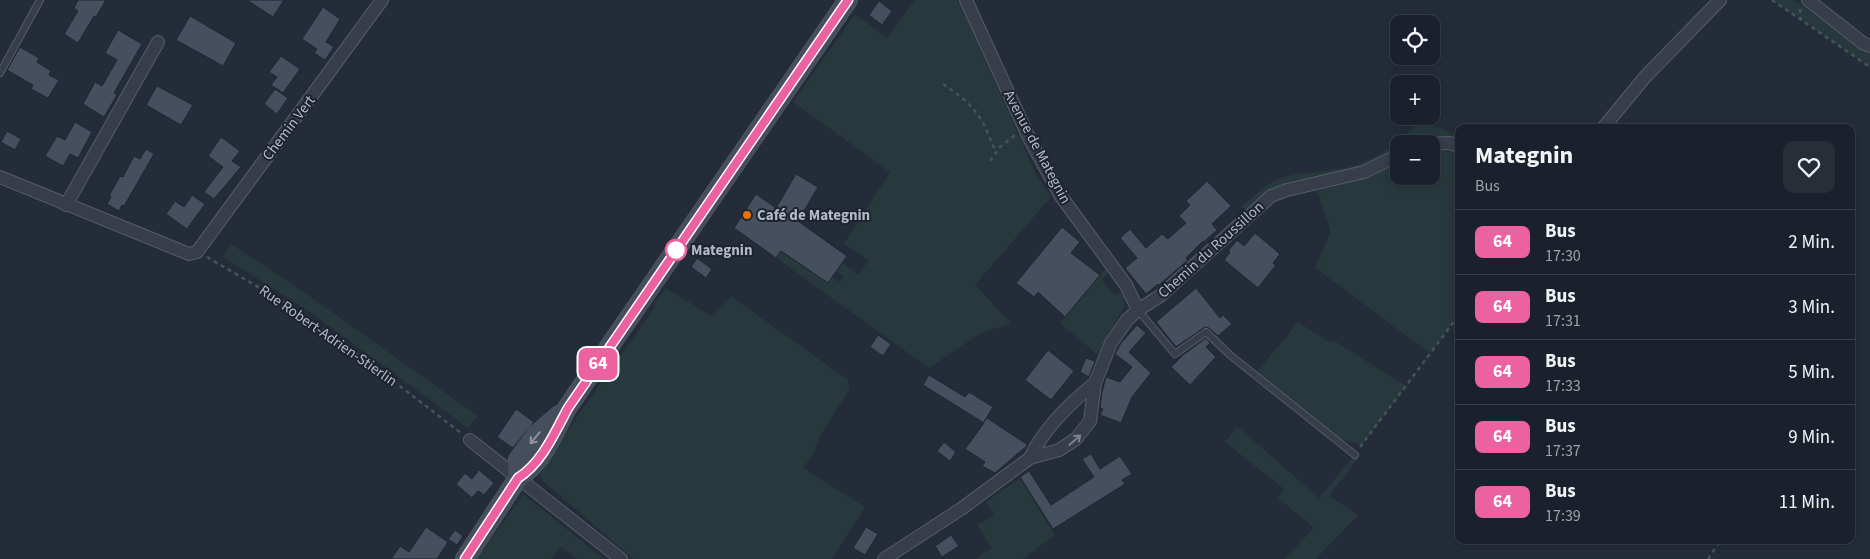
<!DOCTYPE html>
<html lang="de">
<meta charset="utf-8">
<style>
:root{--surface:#1b212c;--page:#282e38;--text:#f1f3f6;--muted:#a0a3a9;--line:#393e48}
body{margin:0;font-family:"Source Sans 3",sans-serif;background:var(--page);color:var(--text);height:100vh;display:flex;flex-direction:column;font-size:19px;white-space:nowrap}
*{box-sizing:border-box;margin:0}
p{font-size:16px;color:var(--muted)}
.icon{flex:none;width:28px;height:28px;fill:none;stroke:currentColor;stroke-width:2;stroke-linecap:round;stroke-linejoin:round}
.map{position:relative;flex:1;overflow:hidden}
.side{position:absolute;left:1455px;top:124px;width:400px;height:420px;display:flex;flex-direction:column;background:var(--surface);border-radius:10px;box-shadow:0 2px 8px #0003,0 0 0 1px var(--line)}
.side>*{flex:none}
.badge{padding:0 10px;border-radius:8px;font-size:18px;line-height:32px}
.controls{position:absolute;left:1390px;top:15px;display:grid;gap:10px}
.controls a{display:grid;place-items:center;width:50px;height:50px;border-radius:10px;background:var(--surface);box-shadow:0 2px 8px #0003,0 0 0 1px var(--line);font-size:25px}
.map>.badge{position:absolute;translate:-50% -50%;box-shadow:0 0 0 2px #fff}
.round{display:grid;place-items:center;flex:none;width:52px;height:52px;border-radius:10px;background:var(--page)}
.summary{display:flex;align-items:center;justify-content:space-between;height:85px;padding:0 20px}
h1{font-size:24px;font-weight:700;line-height:38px}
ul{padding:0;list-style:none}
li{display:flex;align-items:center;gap:15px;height:65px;padding:0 20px;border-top:1px solid var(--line)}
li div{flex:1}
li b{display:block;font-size:19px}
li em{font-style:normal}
li .badge{min-width:55px;font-weight:700;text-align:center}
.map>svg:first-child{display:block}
</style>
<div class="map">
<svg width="1870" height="559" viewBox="0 0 1870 559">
<rect width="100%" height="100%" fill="#242c3a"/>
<path fill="#27393c" d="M915,0h43l78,174 15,23 -76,88 36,38 -30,10 -52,35 -153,-110 5,-7 47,32 4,-6 8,5 3,-6 -7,-5 6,-9 16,13 11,-15 -25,-16 46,-72 -97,-70 62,-88 32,24z
M1772,0h22l67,48 9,4v15z
M1421,120l38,17v2c-12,-2 -25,-4 -37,-1 -8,2 -14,6 -23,6v5c-20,10 -36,17 -58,23 -35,10 -70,9 -96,37l-4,-3c14,-9 22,-21 38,-27 20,-8 40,-6 61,-10 32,-5 59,-26 81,-49z
M1439,150l20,4v161l-29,38 -115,-85 15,-35v-4l-13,-38 52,-14 30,-14v13h32v-25z
M231,244l67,44 180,128 -10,12 -158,-116 -87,-55z
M1105,269l3,4 -6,7 12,15 9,-3 1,5v10l-26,48 -38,-32z
M666,288l45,28 20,-20 117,84 2,8 -29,47 -8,19 -10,14 62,39 -33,52h-199l-90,-78 -3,-7 39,-60 76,-107 -2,-2z
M1298,322l33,21 2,-3 73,46 -44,59 -20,-5 -85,-68z
M1237,426l82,72 36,-43 4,2 -30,39 29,19 -42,44h-32l30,-31 -36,-30 6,-9 -59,-47z
M1020,478l35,57 -32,24h-47l16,-11 -15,-23 17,-10 -8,-13z
M523,494l81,65h-27l-16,-12 -10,12h-74z"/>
<path fill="#454f5e" stroke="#1f2531" d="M78,0h28l-10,17 -2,-1 -16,27 -14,-9 14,-23 -4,-3z
M247,0h37l-11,17z
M879,1l13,10 -10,14 -13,-10z
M323,7l17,12 -14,23 8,5 -9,13 -11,-7 3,-4 -15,-10z
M190,16l46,27 -13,23 -47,-26z
M118,30l24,14 -28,49 3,2 -13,22 -21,-13 12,-22 7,4 15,-26 -12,-7z
M20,47l19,11 -2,4 14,9 -2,4 10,5 -11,18 -17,-9 2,-4 -26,-15z
M281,56l19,13 -17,24 -12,-8 6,-8 -8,-5z
M157,86l36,19 -12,20 -35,-20z
M275,89l13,9 -11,16 -13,-10z
M75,122l17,10 -14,26 -8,-4 -7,12 -18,-10 12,-20 8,4z
M7,131l14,8 -6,11 -14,-8z
M221,137l19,14 -8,10 9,6 -27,32 -10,-7 19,-25 -15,-11z
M146,149l8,5 -30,52 -2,-1 -3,6 -12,-7 4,-7 -2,-1 11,-20 3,1 11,-21 6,3z
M796,174l22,13 -20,34 49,35 -19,27 -47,-32 -5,7 -42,-30 22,-34 20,14z
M1207,181l24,25 -19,18 5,6 -13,12 -1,-1 -17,17 2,2 -29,25 -1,-1 -12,10 -21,-26 12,-10 -17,-20 10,-9 16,19 16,-14 6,5 18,-16 -7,-7 11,-11 -4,-4z
M192,195l13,9 -18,25 -21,-15 9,-13 9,6z
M1062,227l18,15 -9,11 29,22 -35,42 -27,-25 -4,5 -18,-14z
M1255,233l25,21 -7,9 3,2 -18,23 -34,-28 6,-8 -2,-1 9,-11 7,6z
M697,258l15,11 -6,9 -15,-11z
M1196,288l24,30 3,-3 9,9 -14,12 -9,-8 -4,-1 -29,20 -20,-25z
M1137,325l9,8 -17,19 22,21 -19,24 -11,26 -21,-8 3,-6 -3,-1 2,-16 4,-15 14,5 12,-15 -17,-13 6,-11z
M878,335l13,9 -8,12 -13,-9z
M1206,338l4,5 -4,4 10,10 -26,28 -19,-18 12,-12z
M1048,350l26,21 -23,29 -26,-20z
M1086,358l9,3 -6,16 -9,-5z
M929,375l36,22 4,-5 24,15 -9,15 3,-4 41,27 -33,28 -13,-7 3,-4 -20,-13 19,-26 -61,-38z
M516,409l18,13 -21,26 -16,-11z
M944,442l12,10 -6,9 -13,-10z
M1091,454l9,15 20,-13 12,18 -10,6 3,4 -72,45 -33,-52 9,-6 22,34 43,-28 -12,-18z
M479,470l15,13 -10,12 -6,-4 -6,7 -16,-14 9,-11 7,6z
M426,527l22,15 -11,17h-46l9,-13 9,6z
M866,527l12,7 -13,21 -12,-7z
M455,530l8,6 -6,9 -9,-6z
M951,535l8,11 -17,11 -7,-11z"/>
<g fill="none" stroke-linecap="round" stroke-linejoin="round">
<g stroke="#565c68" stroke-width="8">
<path id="lane" d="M0,73l40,-73
M1138,310l37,44 31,-22 24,23 125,100"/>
</g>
<g stroke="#565c68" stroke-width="14">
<path id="street" d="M1808,0l55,43 7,3
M1603,128l42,-51 75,-77
M1427,144l22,-1 10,3
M0,177l189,77 8,-2 185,-252
M66,205l92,-163
M1138,310l22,-14 111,-100 16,-6 77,-18 35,-17
M470,440l151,119
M1030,458c14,-30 40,-55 65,-75
M884,559l77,-50 69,-51 29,-8 17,-11 14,-18 5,-38 16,-40 16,-23 11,-10 -12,-25 -66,-90 -30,-55 -64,-140"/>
</g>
<g stroke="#565c68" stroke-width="20">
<path id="secondary" d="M518,478v-18l19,-26 22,-19
M465,559l53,-81c24,-15 37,-46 49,-70l281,-408"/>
</g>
<path stroke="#445558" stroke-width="2.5" stroke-dasharray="4 4" stroke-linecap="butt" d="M1772,0l98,67
M1800,9l1,11
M943,84c16,11 30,21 40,39 5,9 8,19 13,29
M990,161l10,-14 15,-12
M207,257l75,44 89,63 90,69
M1360,447l99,-132
M1708,559l13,-19"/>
<use href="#lane" stroke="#373e4a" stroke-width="6"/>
<use href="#street" stroke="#373e4a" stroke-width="12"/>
<use href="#secondary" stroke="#464d5d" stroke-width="19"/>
</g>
<defs><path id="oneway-shaft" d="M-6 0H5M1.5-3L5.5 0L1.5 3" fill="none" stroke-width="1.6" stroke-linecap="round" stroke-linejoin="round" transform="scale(1.25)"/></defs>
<use stroke="#8d93a1" href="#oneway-shaft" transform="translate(535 438) rotate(129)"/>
<use stroke="#7b828e" href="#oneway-shaft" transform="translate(1075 440) rotate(-41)"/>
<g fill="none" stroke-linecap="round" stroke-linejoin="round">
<g stroke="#fff" stroke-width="11">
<path id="line" d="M465,559l53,-81c24,-15 37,-46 50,-70l280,-408"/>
</g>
<use href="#line" stroke="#ec619f" stroke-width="8"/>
</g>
<circle fill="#e8710a" stroke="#1d232f" stroke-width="2" cx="747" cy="215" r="5"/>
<circle fill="#fff" stroke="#ec619f" stroke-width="2.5" cx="676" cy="250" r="10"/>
<g text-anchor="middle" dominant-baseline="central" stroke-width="4" stroke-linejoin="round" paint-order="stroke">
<g font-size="15" fill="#b3b9c6" stroke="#1d232f">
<text transform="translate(289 128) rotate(-53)">Chemin Vert</text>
<text transform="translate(1037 147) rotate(62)">Avenue de Mategnin</text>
<text transform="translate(1211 250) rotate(-42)">Chemin du Roussillon</text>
<text transform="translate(328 336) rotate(35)">Rue Robert-Adrien-Stierlin</text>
</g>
<g font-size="15" font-weight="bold" fill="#b3b9c6" stroke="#1d232f" text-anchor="start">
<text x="757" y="215">Café de Mategnin</text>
</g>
<g font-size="15" font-weight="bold" fill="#b3b9c6" stroke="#1d232f" text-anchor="start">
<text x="691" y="250">Mategnin</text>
</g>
</g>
</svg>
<div class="controls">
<a><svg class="icon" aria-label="locate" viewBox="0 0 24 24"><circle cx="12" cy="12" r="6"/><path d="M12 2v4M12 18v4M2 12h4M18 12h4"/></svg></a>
<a>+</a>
<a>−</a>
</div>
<b class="badge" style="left:598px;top:364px;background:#ec619f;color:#fff">64</b>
<section class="side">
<div class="summary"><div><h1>Mategnin</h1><p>Bus</p></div><a class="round"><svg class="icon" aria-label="heart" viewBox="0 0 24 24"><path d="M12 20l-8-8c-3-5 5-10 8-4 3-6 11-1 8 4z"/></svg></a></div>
<ul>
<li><span class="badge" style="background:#ec619f;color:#fff">64</span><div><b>Bus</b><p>17:30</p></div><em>2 Min.</em></li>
<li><span class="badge" style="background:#ec619f;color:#fff">64</span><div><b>Bus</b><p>17:31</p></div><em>3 Min.</em></li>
<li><span class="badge" style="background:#ec619f;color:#fff">64</span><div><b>Bus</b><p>17:33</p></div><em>5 Min.</em></li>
<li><span class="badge" style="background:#ec619f;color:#fff">64</span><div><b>Bus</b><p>17:37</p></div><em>9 Min.</em></li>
<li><span class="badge" style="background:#ec619f;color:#fff">64</span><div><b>Bus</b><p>17:39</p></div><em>11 Min.</em></li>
</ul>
</section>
</div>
